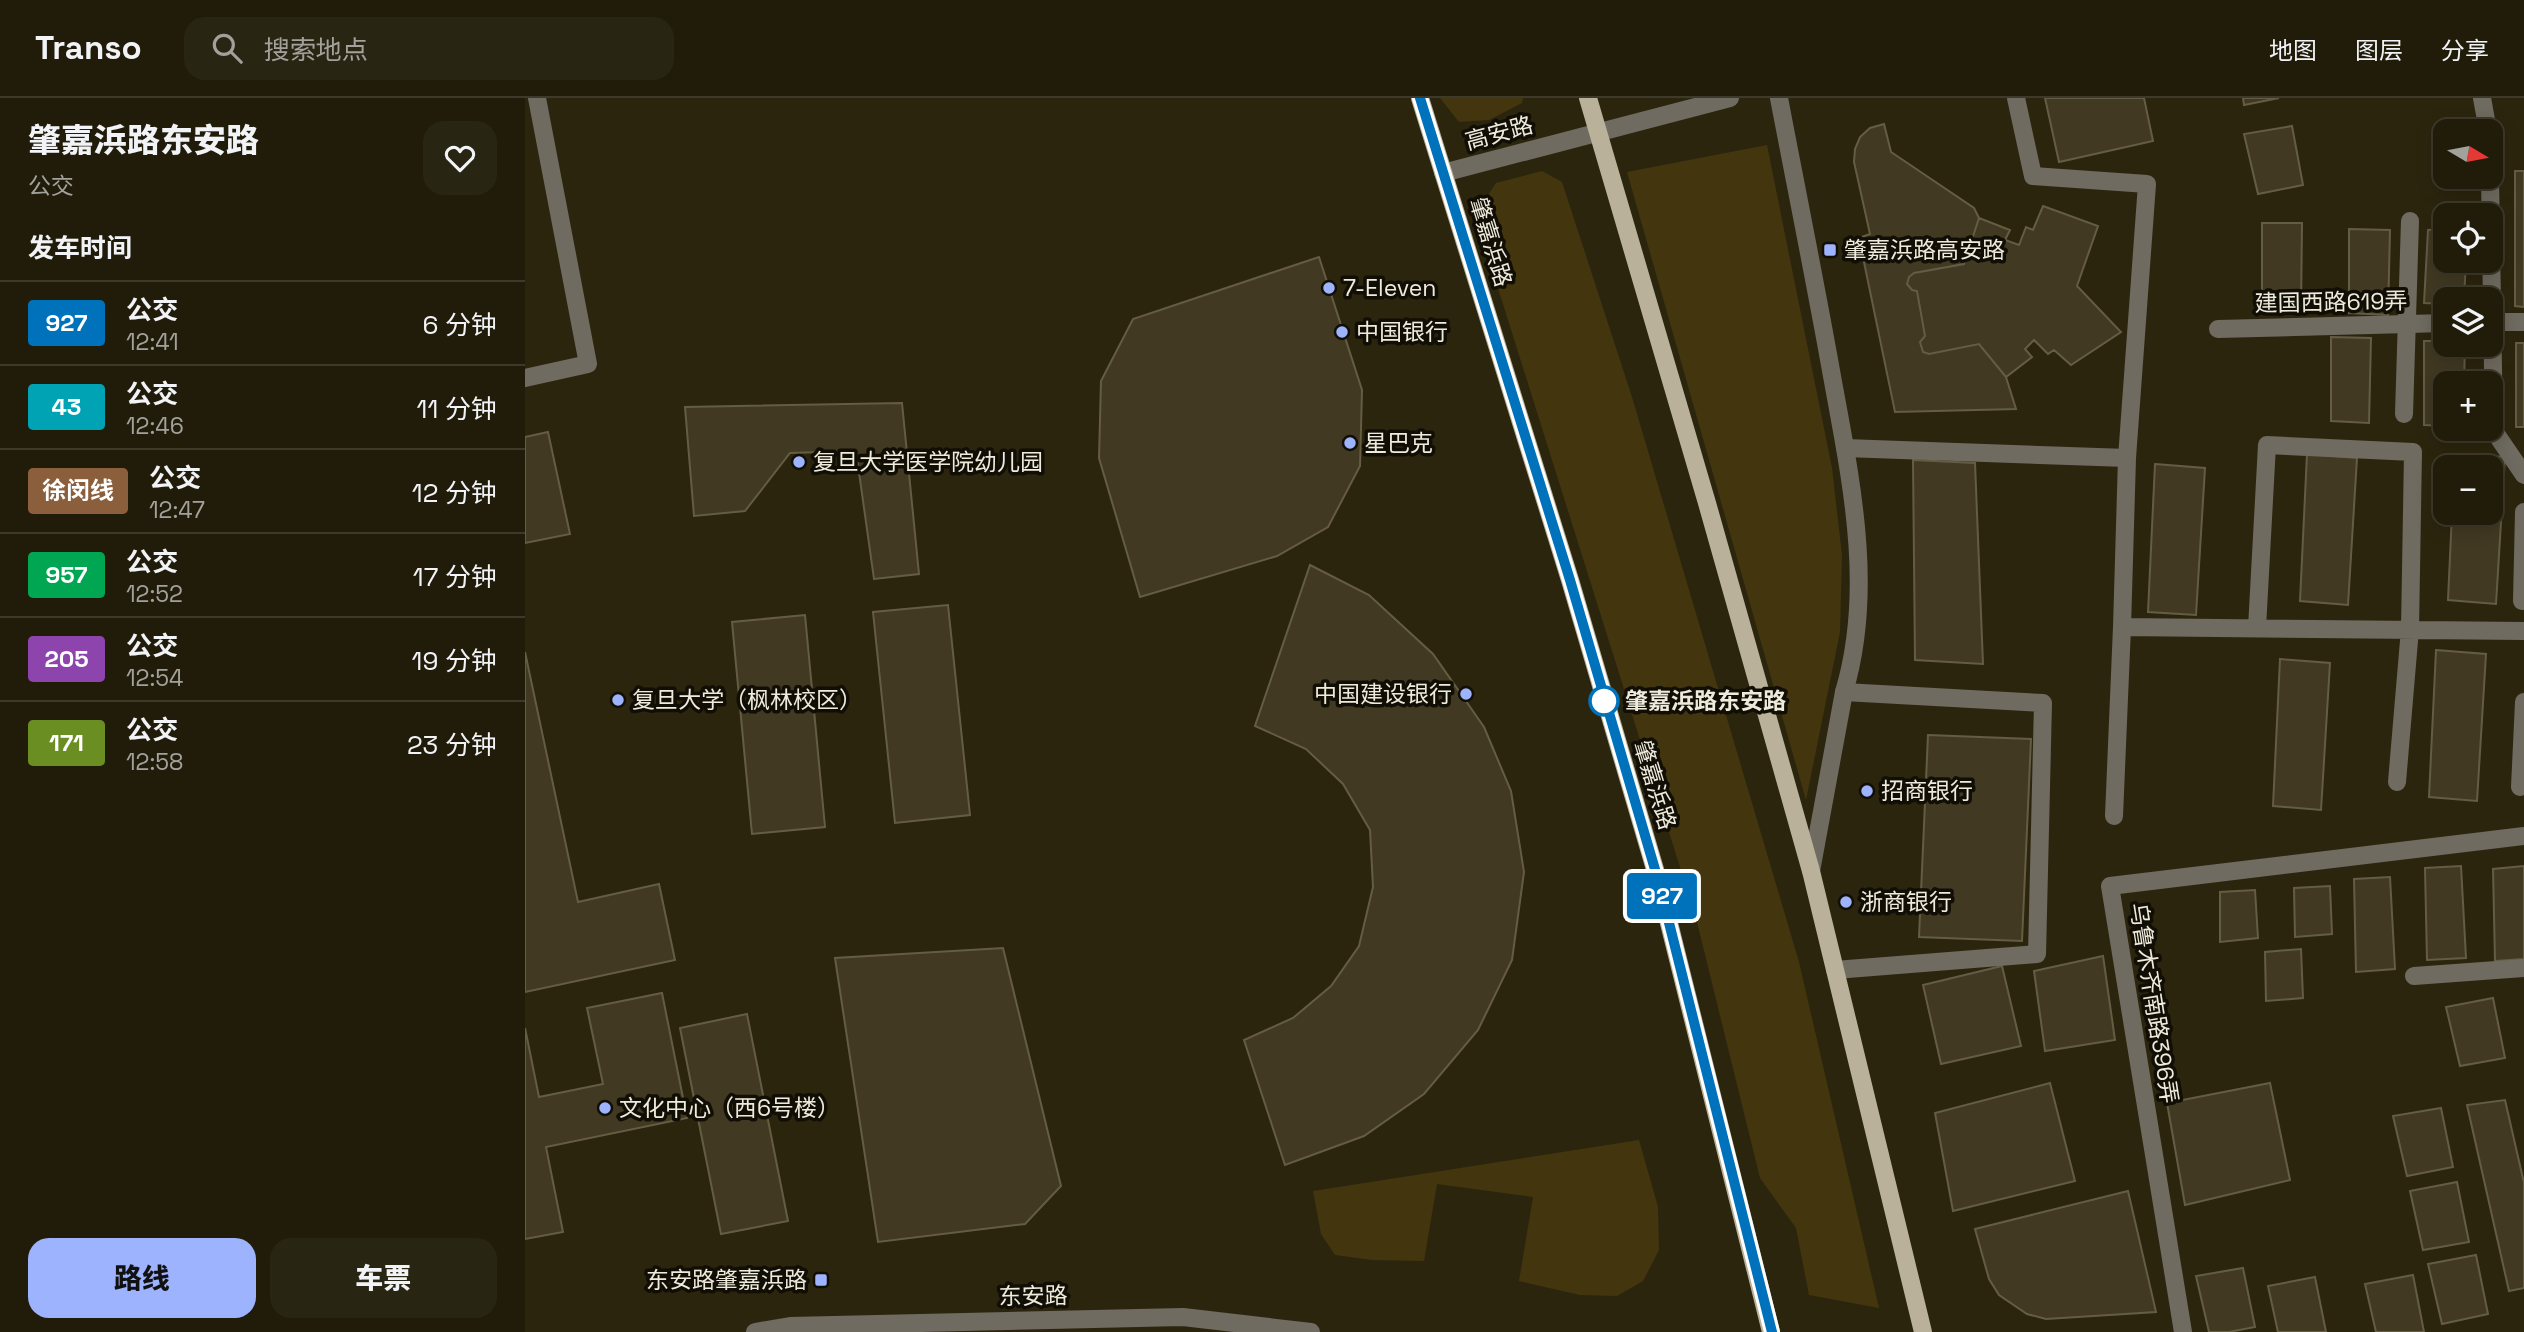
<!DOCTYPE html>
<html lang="zh">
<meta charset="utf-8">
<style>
:root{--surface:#211c0a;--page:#292513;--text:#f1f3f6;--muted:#a2a19c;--line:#3e3a2b;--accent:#9eb3fd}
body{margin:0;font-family:"Space Grotesk","Noto Sans SC",sans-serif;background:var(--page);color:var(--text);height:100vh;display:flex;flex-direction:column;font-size:26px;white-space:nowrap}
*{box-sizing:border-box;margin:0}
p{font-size:23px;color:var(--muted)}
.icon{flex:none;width:38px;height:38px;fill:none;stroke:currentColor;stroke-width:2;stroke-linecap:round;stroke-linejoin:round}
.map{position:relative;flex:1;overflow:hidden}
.side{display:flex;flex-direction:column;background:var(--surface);width:525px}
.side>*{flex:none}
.badge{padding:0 14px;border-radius:5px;font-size:24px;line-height:46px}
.needle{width:46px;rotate:100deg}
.tools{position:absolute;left:1908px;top:21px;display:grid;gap:14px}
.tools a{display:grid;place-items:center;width:70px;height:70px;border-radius:14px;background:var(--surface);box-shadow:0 4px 18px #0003,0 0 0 2px var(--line);font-size:35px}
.map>.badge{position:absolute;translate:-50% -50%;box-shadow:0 0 0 4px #fff}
h2{padding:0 28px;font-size:26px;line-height:63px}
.round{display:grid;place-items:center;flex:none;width:74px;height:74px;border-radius:21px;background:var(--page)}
.overview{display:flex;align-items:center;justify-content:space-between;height:119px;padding:0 28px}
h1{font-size:33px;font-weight:800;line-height:52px}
.action{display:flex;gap:14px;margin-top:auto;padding:14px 28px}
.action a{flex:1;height:80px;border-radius:21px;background:var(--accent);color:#111;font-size:28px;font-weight:800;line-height:80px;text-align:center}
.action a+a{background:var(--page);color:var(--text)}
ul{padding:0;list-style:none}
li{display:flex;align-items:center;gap:21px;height:84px;padding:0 28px;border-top:2px solid var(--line)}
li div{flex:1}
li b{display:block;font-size:26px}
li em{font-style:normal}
li .badge{min-width:77px;font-weight:700;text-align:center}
header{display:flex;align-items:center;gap:42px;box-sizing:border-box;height:98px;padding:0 35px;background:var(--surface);border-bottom:2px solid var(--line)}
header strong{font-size:33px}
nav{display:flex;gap:38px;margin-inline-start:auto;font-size:24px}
.search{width:490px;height:63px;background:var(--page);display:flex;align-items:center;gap:18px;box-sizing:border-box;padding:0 24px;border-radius:21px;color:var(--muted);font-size:26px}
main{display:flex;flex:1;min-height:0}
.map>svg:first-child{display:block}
</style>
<header>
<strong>Transo</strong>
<div class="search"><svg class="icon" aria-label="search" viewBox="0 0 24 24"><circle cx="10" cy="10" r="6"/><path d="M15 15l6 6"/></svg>搜索地点</div>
<nav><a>地图</a><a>图层</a><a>分享</a></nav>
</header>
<main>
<section class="side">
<div class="overview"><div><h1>肇嘉浜路东安路</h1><p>公交</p></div><a class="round"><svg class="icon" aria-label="heart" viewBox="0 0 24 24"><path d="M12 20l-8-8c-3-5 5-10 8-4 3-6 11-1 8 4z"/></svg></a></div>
<h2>发车时间</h2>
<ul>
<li><span class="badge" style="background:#0072bc;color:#fff">927</span><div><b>公交</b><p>12:41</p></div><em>6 分钟</em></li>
<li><span class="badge" style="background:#00a3b4;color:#fff">43</span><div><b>公交</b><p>12:46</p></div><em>11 分钟</em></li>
<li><span class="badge" style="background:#8b5e3c;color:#fff">徐闵线</span><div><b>公交</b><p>12:47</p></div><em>12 分钟</em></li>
<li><span class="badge" style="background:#00a651;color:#fff">957</span><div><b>公交</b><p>12:52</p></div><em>17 分钟</em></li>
<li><span class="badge" style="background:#8e44ad;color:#fff">205</span><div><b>公交</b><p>12:54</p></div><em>19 分钟</em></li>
<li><span class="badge" style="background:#6b8e23;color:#fff">171</span><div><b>公交</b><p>12:58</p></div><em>23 分钟</em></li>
</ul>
<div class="action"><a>路线</a><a>车票</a></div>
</section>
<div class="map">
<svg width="1999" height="1234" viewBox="0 0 1999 1234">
<rect width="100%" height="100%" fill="#2c250e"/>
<path fill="#43360f" d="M915,0h83l-1,5 -33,17 -30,2z
M1242,47l65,323 10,87 -2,77 -34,168 -179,-628z
M1017,73l20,11 70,215 167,565 80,346 -70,-13 -13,-67 -36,-50 -64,-260 -221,-703 21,-32z
M1114,1042l19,67 1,43 -16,31 -26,15 -37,-1 -61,-14 14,-84 -96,-13 -13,77 -52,-1 -37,-5 -14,-21 -8,-43z"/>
<path fill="#413922" stroke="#655c44" stroke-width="2" d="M1520,0h99l9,43 -94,21z
M1718,0h36l-35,7z
M1359,26l7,28 83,56 5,10 31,12 -5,10 14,5 7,-18 7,3 10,-24 55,20 -21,60 44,46 -50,33 -17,-15 -6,4 -14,-14 -9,9 7,8 -26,20 10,32 -121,3 -36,-174 11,-4 -16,-72 1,-13 5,-12 10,-9z
M1767,28l11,59 -45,9 -14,-60z
M1990,73h9v136l-9,-1z
M1518,108l55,20 -21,60 44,46 -50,33 -17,-15 -6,4 -14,-14 -9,9 7,8 -26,20 -27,-33 -50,10 -6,-2 -3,-10 5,-6 -8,-45 -5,-1 -5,-6 2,-7 5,-4 50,-9 15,-46 31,12 -5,10 14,5 7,-18 7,3z
M1737,125h40l-1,86 -39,-3z
M1824,131l41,1 -2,85 -39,-2z
M1920,131v32h21l-2,38h-19v5l-21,-1 4,-73z
M794,159l43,133 -2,76 -32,61 -51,29 -137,41 -41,-139 2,-77 32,-62z
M1806,239l40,1 -2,85 -38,-2z
M1899,243h21v4h20l-1,38h-19v43l-21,-1z
M1991,245h8v84h-8z
M377,305l17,171 -45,5 -18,-128 -66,2 -45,58 -51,5 -9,-109z
M23,334l22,102 -45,9v-106z
M1782,356l50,4 -9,147 -48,-4z
M1930,356l50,3 -9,147 -48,-4 4,-87h38v-46h-36z
M1388,362l62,3 8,201 -68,-4z
M1630,366l50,4 -9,147 -48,-3z
M785,467l59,30 64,59 51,73 27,64 13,81 -12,88 -34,70 -54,64 -60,42 -79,29 -41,-125 49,-22 38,-32 28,-40 14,-59 -3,-57 -27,-46 -37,-35 -51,-23z
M423,507l22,210 -75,8 -22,-211z
M280,517l20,212 -73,7 -20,-212z
M1911,552l50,4 -9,147 -48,-4z
M0,554l53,250 81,-18 16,76 -150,32z
M1755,561l50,4 -9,147 -48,-4z
M1403,637l103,4 -9,202 -103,-4z
M1936,768l5,92 -39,2 -2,-92z
M1999,768v93l-29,2 -2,-92z
M1865,779l5,92 -39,3 -2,-93z
M1805,788l2,48 -37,3 -1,-49z
M1730,792l3,48 -38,4v-50z
M478,850l58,238 -36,38 -147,18 -43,-284z
M1776,851l2,49 -37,3 -1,-49z
M1578,858l12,84 -70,11 -11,-80z
M1477,868l19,80 -80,18 -18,-79z
M137,895l25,125 -141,29 17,85 -38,7v-211l14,69 64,-13 -16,-76z
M1968,900l12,60 -45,8 -14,-59z
M222,916l41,207 -67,13 -41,-206z
M1525,985l25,98 -122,30 -18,-98z
M1745,985l20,97 -105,25 -18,-102z
M1980,1002l19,83v105l-15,3 -42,-186z
M1916,1010l12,59 -46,9 -14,-60z
M1932,1084l12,60 -46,8 -13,-59z
M1603,1093l28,121 -110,7 -19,-5 -28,-19 -10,-16 -14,-50z
M1951,1157l12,59 -46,10 -14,-60z
M1718,1170l12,59 -26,5h-20l-13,-56z
M1888,1177l11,57h-48l-11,-48z
M1790,1179l11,55h-48l-10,-46z"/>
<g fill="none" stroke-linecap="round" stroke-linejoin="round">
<path stroke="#6f6b60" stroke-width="18" d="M1491,0l17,78 114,8 -20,274
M1957,0l6,33
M1965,79l4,254 30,44
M1879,316l6,-193
M1320,350l282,10 -5,169 402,4
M1997,503l2,-89
M1732,530l10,-183 146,7 -3,177 -13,153
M1995,689l4,-85
M1589,718l8,-189
M1310,872l202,-16 6,-251 -199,-11
M1889,878l110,-8
M1658,1234l-73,-446 414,-50"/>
<path stroke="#6f6b60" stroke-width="18" d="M918,75l287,-75
M1965,224h34
M1693,231l227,-6
M0,280l63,-14 -51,-266"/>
<path stroke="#6f6b60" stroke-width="18" d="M1254,0c17,89 35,178 51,267 19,107 46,220 14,327l-33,179
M230,1234l35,-6 393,-9 128,15"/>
<path stroke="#b9b19a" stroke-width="18" d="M895,0l150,482 89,303 112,449
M1063,0l119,405 104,368 112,461"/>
</g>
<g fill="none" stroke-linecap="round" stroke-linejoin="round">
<g stroke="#fff" stroke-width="16">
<path id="line" d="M895,0l150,482 89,303 113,449"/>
</g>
<use href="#line" stroke="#0072bc" stroke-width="10"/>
</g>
<g fill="#9eb3fd" stroke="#110e05" stroke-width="2.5">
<rect x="1298" y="145" width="14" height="14" rx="3.5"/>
<circle cx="804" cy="190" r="7"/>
<circle cx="817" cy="234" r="7"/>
<circle cx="825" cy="345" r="7"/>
<circle cx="274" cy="364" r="7"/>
<circle cx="941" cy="596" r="7"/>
<circle cx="93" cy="602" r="7"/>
<circle cx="1342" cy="693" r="7"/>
<circle cx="1321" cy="804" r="7"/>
<circle cx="80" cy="1010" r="7"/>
<rect x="289" y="1175" width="14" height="14" rx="3.5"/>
</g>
<circle fill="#fff" stroke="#0072bc" stroke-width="3.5" cx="1079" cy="603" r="14"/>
<g text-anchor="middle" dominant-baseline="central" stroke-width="7" stroke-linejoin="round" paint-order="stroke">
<g font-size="23" fill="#eeeadc" stroke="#110e05">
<text transform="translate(974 35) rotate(-15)">高安路</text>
<text transform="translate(966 144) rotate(73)">肇嘉浜路</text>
<text transform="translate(1806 204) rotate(-1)">建国西路619弄</text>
<text transform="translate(1130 687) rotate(73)">肇嘉浜路</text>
<text transform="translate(1629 905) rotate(81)">乌鲁木齐南路396弄</text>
<text transform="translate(508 1198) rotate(-1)">东安路</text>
</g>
<g font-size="23" fill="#eeeadc" stroke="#110e05" text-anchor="start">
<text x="1319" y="152">肇嘉浜路高安路</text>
<text x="818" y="190">7-Eleven</text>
<text x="831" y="234">中国银行</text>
<text x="839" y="345">星巴克</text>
<text x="288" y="364">复旦大学医学院幼儿园</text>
<text x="927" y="596" text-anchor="end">中国建设银行</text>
<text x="107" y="602">复旦大学（枫林校区）</text>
<text x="1356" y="693">招商银行</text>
<text x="1335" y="804">浙商银行</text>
<text x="94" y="1010">文化中心（西6号楼）</text>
<text x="282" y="1182" text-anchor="end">东安路肇嘉浜路</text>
</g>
<g font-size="23" font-weight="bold" fill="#eeeadc" stroke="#110e05" text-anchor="start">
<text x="1100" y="603">肇嘉浜路东安路</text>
</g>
</g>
</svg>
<div class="tools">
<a><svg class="needle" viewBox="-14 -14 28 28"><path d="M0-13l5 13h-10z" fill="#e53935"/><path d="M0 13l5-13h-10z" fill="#a2a19c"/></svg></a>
<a><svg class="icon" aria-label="locate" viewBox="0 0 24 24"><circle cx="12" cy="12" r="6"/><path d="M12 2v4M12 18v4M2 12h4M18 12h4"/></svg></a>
<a><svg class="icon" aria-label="layers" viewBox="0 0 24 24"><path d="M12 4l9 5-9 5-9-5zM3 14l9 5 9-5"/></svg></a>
<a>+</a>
<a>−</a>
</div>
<b class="badge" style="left:1137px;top:798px;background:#0072bc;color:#fff">927</b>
</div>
</main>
